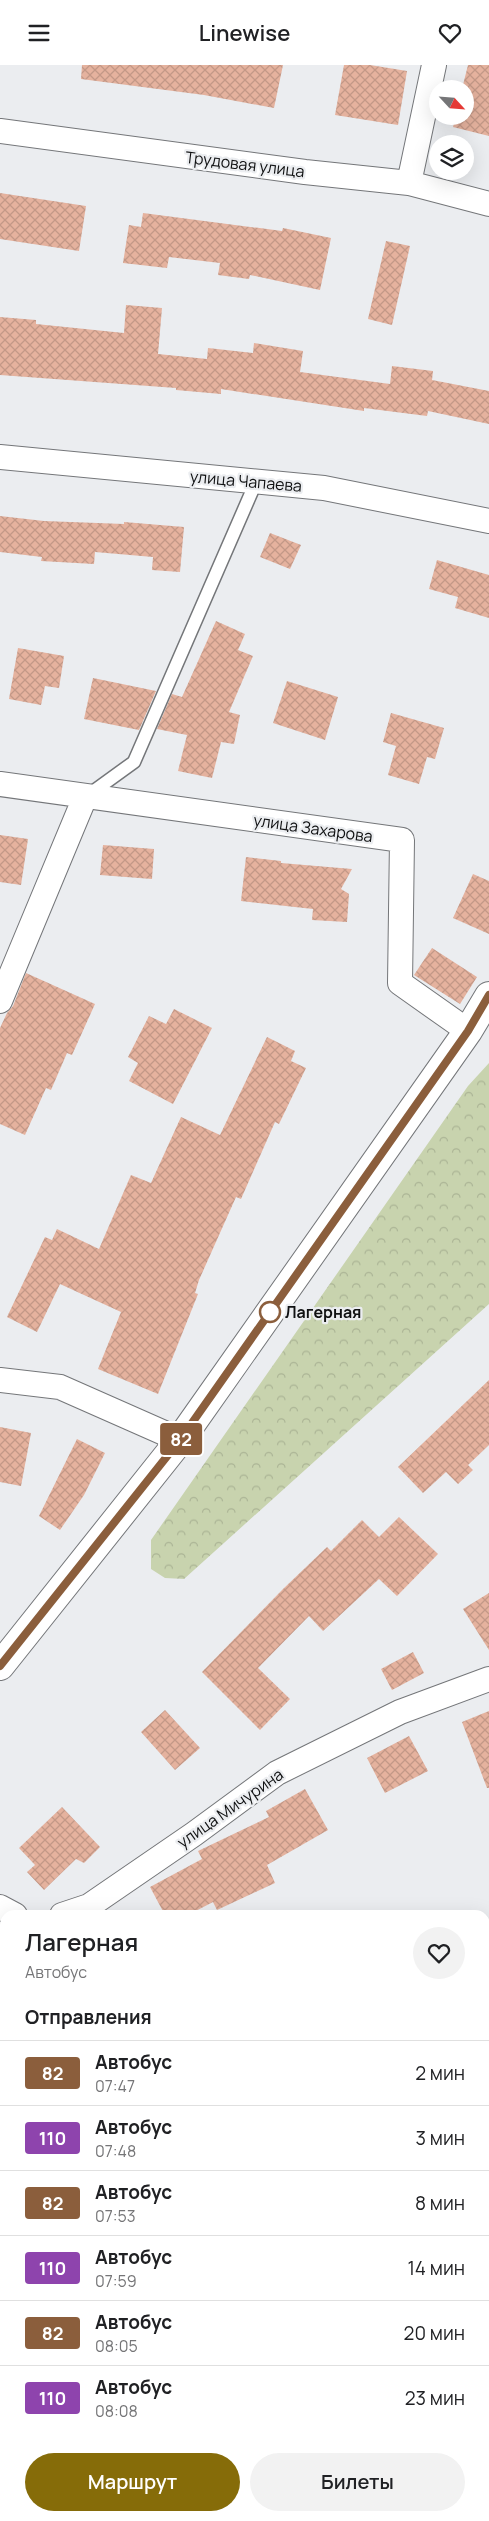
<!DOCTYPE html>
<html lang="ru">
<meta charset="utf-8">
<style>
:root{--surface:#fff;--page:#f2f2f2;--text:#202124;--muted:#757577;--line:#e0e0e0;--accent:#866c09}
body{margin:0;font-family:Manrope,sans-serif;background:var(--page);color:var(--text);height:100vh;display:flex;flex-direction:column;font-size:19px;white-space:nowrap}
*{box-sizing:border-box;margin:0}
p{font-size:16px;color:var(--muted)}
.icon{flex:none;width:28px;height:28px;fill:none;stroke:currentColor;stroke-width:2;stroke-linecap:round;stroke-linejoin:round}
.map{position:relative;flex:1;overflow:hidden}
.drawer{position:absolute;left:0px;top:1845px;width:490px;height:611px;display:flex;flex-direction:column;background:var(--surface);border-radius:15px 15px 0 0;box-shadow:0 5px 20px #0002}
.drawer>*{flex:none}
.badge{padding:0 10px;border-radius:4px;font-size:18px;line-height:32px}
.needle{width:32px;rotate:116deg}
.controls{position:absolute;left:429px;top:15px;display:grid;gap:10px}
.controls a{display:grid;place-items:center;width:45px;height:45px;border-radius:50%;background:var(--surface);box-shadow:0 5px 20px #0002;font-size:25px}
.map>.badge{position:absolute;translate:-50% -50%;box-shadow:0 0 0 2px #fff}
h2{padding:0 25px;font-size:19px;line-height:45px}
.round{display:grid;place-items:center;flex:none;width:52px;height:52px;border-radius:26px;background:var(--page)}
.head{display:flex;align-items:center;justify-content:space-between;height:85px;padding:0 25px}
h1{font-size:24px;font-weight:600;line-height:38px}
.cta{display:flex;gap:10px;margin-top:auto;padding:10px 25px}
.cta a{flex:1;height:58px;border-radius:30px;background:var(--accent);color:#fff;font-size:20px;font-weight:600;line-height:58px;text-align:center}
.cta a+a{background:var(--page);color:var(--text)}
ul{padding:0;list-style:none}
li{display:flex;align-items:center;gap:15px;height:65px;padding:0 25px;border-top:1px solid var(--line)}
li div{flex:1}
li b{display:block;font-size:19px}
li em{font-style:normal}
li .badge{min-width:55px;font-weight:700;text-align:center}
header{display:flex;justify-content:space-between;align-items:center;height:65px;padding:0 25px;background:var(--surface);font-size:22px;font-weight:600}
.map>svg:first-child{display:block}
</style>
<header><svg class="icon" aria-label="menu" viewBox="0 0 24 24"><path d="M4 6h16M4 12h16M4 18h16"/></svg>Linewise<svg class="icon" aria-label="heart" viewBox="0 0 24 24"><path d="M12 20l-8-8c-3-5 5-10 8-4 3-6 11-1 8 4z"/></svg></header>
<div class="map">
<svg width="489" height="2456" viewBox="0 0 489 2456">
<defs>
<pattern id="forest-crowns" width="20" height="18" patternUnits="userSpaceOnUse" patternTransform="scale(1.25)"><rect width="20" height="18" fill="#c8d3ae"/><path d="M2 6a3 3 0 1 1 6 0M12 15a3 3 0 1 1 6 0" fill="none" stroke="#abb495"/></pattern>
<pattern id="building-cross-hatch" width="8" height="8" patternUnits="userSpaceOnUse" patternTransform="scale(1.25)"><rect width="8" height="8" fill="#e5b29e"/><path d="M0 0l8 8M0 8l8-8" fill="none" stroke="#c39887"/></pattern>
</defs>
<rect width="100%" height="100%" fill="#ebedf0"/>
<path fill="url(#forest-crowns)" d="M489,998v241l-305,275 -19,-1 -14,-9v-29l317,-454z
M489,2400v56h-138l16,-5h118v-49z"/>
<path fill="url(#building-cross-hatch)" d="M82,0h201l-9,43 -70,-13 -123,-16z
M344,0h26l37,6 -9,54 -63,-10z
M468,0h21v71l-36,-9 3,-11h9v-27h-3z
M0,128l86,13 -7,45 -79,-12z
M143,148l139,18 1,-3 48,10 -11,52 -70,-15 -1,4 -31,-4 2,-12 -51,-6 -2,11 -44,-5 6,-38 12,2z
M386,176l24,5 -18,79 -24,-6z
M126,240l36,3 -4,46 49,5 1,-11 45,5 1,-10 49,8 -3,21 90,12 2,-18 41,5 -1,9 57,11v33l-61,-13 -1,5 -63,-8v3l-143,-22v5l-45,-4v-2l-176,-13v-58l36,3v4l88,9z
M0,451l44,5 80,3v-2l60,5 -4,45 -28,-2 1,-13 -58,-5 -1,12 -53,-3 1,-4 -42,-5z
M270,468l31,12 -11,24 -30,-12z
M437,495l52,15v43l-34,-10 3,-11 -29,-8z
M216,556l29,13 -7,16 15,6 -24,56 11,3 -6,29 -13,-2 -9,36 -34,-7 9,-36 -30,-6 15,-35 10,3z
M18,583l46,8 -5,32 -14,-2 -4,19 -32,-6z
M93,613l63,13 -17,39 -55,-11z
M287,616l51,16 -13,43 -52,-17z
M391,648l53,15 -9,31 -8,-2 -8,27 -31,-9 8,-29 -13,-4z
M0,770l28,4 -7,46 -21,-3z
M103,780l51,4 -2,30 -52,-4z
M246,792l35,4v2l71,6 -11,20 8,5 -2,28 -35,-2 1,-11 -72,-8z
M473,809l16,7v53l-36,-16z
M432,883l45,29 -17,27 -46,-29z
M26,908l69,31 -23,51 -5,-2 -16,37 -5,-2 -21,47 -25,-11v-96l7,-15 6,-7z
M174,944l38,19 -39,76 -44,-23 9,-18 -10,-6 21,-41 17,8z
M267,972l28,14 -4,10 15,7 -27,56 -4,-2 -34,77 -5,-2 -37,83 -4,13 3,1 -40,100 -60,-25 23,-57 -61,-28 -23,48 -30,-15 38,-80 7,3 5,-11 42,20 32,-74 20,8 30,-66 39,18z
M489,1315v65l-21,20 5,5 -15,14 -12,-12 -23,21 -25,-26z
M0,1362l31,6 -10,53 -21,-4z
M77,1374l28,14 -21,42 -24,35 -21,-14z
M399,1452l39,37 -41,42 -18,-17 -56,52 -14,-15 -51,52 32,31 -30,31 -58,-58 81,-83 44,-42 4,4 31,-31 17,17z
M489,1528v57l-26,-41z
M413,1587l11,21 -32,17 -11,-21z
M165,1645l35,38 -25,22 -34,-38z
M489,1646v77h-2l-25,-66z
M409,1671l19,35 -43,22 -18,-35z
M305,1724l23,41 -61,35 8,18 -58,27 -4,-8 -25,13h-23l-15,-28 52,-28 -4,-8 71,-34 -3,-6z
M62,1742l38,40 -16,16 -8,-4 -32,31 -17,-18 8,-7 -16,-17z"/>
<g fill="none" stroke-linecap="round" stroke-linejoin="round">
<g stroke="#747679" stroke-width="15">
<path id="service" d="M87,731l47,-34 122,-280"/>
</g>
<g stroke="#747679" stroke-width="26">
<path id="minor" d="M0,66l305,41 104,11 80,21
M409,118l25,-118
M0,392l324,31 165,33
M0,719l402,56 -2,143 68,48
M0,936l85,-204
M0,1315l60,7 120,53
M0,1842l15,8
M62,1850l27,-9 105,-72 83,-61 123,-61 89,-33"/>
</g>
<g stroke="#747679" stroke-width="30">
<path id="tertiary" d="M485,2099l4,-1
M0,2283l5,-2"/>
</g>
<g stroke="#747679" stroke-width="30">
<path id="secondary" d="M0,1601l180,-226 288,-409 21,-35"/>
</g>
<use href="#service" stroke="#fff" stroke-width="12"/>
<use href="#minor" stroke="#fff" stroke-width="24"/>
<use href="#tertiary" stroke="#fff" stroke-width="28"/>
<use href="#secondary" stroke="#fff" stroke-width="28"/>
</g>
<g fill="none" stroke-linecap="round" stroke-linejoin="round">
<g stroke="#fff" stroke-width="11">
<path id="line" d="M0,1601l180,-226 288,-409 21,-36"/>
</g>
<use href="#line" stroke="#8b5e3c" stroke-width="8"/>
</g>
<circle fill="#fff" stroke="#8b5e3c" stroke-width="2.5" cx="270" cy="1247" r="10"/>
<g text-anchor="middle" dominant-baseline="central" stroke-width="4.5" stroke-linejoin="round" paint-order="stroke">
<g font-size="16" fill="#101112" stroke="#ebedf0">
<text transform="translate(245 99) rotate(7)">Трудовая улица</text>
<text transform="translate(246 416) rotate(5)">улица Чапаева</text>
<text transform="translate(313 763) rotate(8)">улица Захарова</text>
<text transform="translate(230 1743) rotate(-35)">улица Мичурина</text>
</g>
<g font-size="16" font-weight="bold" fill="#101112" stroke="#ebedf0" text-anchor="start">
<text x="285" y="1247">Лагерная</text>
</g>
</g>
</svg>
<div class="controls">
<a><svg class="needle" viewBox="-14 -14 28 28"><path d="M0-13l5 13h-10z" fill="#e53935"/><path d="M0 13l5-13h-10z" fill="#757577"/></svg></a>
<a><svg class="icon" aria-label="layers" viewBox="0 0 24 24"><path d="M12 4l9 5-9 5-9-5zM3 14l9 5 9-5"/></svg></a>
</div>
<b class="badge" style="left:181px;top:1374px;background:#8b5e3c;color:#fff">82</b>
<section class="drawer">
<div class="head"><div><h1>Лагерная</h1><p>Автобус</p></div><a class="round"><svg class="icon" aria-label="heart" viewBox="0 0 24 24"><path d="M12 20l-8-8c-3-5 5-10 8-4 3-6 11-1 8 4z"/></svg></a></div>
<h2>Отправления</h2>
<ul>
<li><span class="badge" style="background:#8b5e3c;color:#fff">82</span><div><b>Автобус</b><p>07:47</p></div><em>2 мин</em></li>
<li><span class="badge" style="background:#8e44ad;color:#fff">110</span><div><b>Автобус</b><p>07:48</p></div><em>3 мин</em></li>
<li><span class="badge" style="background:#8b5e3c;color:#fff">82</span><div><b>Автобус</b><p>07:53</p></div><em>8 мин</em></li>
<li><span class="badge" style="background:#8e44ad;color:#fff">110</span><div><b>Автобус</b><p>07:59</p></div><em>14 мин</em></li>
<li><span class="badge" style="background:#8b5e3c;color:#fff">82</span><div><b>Автобус</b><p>08:05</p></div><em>20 мин</em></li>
<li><span class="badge" style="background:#8e44ad;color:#fff">110</span><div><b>Автобус</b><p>08:08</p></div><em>23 мин</em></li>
</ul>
<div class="cta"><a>Маршрут</a><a>Билеты</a></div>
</section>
</div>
